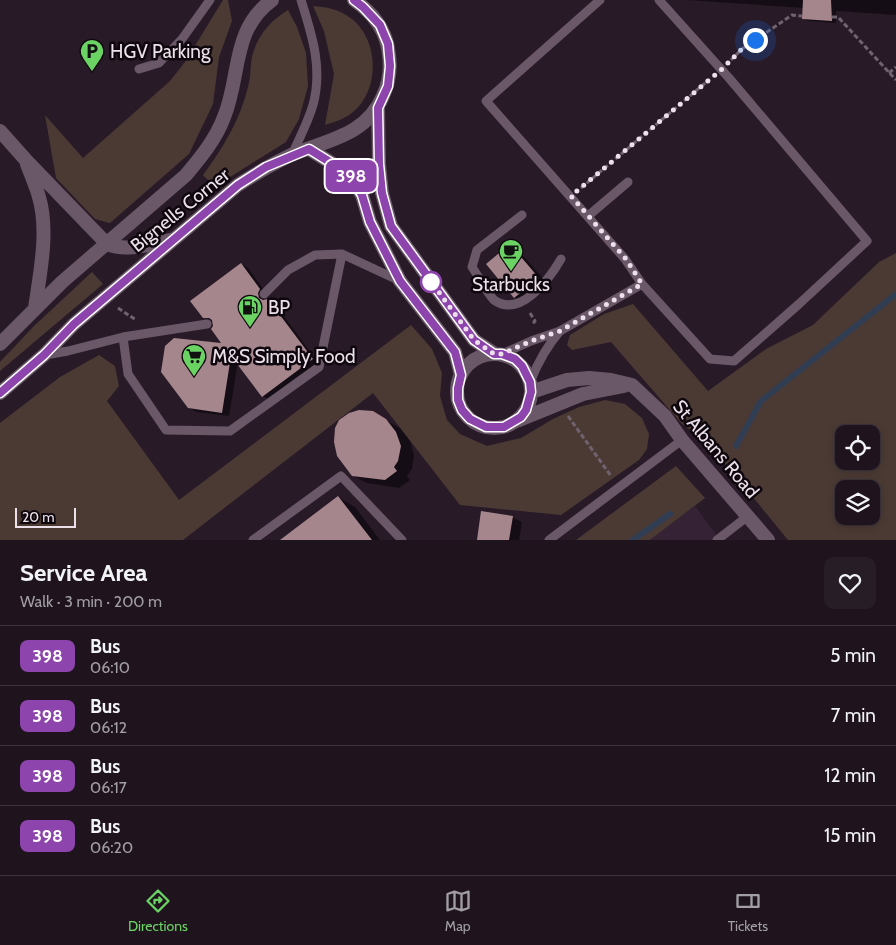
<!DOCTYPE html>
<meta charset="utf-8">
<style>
:root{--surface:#1f141e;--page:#271d27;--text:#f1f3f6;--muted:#a19ea4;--line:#3c333c;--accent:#6ad364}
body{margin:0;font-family:Cabin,sans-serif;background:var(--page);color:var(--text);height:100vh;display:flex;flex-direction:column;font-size:19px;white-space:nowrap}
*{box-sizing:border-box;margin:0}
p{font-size:16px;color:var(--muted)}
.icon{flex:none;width:28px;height:28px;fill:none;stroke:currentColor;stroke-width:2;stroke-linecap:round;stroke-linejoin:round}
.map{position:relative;height:540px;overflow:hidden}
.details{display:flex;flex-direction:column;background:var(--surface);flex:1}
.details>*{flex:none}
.badge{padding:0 10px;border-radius:8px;font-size:18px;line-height:32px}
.controls{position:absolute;left:835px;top:425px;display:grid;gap:10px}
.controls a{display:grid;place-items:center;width:45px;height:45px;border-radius:10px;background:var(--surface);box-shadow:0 2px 8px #0003,0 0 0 1px var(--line);font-size:25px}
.scale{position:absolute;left:15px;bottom:12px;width:61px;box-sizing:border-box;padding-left:5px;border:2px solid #ece1eb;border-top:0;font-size:14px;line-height:18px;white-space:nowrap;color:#ece1eb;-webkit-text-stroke:4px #0e070d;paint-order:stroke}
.you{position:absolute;width:25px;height:25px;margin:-12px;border:4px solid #fff;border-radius:50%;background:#1a73e8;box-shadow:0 0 0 8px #1a73e833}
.map>.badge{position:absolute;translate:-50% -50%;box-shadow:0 0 0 2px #fff}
.round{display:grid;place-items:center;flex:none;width:52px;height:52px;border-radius:10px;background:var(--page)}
.overview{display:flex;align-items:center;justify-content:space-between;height:85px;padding:0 20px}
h1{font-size:24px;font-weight:700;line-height:38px}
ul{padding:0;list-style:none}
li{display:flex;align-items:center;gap:15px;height:60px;padding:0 20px;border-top:1px solid var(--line)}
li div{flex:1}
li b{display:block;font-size:19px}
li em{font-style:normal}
li .badge{min-width:55px;font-weight:700;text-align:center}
.tabs{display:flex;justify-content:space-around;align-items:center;height:70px;border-top:1px solid var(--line);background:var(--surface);font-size:14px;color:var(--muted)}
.tabs a{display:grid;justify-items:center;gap:2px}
.tabs .current{color:var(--accent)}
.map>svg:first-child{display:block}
</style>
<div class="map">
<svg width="896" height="540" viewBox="0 0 896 540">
<rect width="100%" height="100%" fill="#291a28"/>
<path fill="#362235" d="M695,506l25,34h-70z"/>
<path fill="#4b3a34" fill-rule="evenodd" d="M223,0h5l4,21 -13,36 -6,47 -24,50 -79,69 -15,-4 -39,-41 -11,-63 38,43 87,-77 15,-19z
M313,6c13,1 25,3 36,11 30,20 32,72 4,95 -8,7 -19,10 -28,13l9,-51 -10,-43z
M288,10l9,17 9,26 2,33 -9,33 -13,23 -56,35 -21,4 -6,-6c20,-27 37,-55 45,-88 3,-10 2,-20 4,-30 5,-21 18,-36 36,-47z
M896,253v287h-108l-54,-66 -35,-38 -17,-12 -71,-82 -39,8 -5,-5 3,-10 34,-21 29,-10 75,87 58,-42 47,-24 66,-63zM844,434h27v27h-27zM844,489h27v27h-27z
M92,272l11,12 -103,87v-9l34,-36z
M411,325l21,24 10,24 -2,23 7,24 13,14 27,12 34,-8 32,-19 26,-12 26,-7 20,4 17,14 7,16 -2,15 -8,11 -78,55 -101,-10 -87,-112 -190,147h-183v-117l60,-46 39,-22 16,11 4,20 -12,15 72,99z
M676,466l29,32 -55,42h-74z"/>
<path fill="#0007" d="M687,0h209v15l-60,-4v12l-28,-2 -5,-3 1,-10z
M510,245l9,6 28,32 -23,19 -10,-5z
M241,264l7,4 19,26 -3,3 1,4 3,-1 7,4 44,60 -49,36 -7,-4 -25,-34 -9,54 -33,-4 -8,-5 36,-63 -10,-18v-5l-10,-4z
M373,413l27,15 10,13 4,14 -2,14 -5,7 3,4 -11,8 -32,-5 -15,-8z
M338,497l17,10 25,33h-98z
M512,517l10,5 -3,18h-41z"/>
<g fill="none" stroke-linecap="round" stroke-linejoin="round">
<path stroke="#303d52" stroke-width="6" d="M736,446l25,-45 135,-107
M633,540l37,-26"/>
</g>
<path fill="#a6868d" d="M803,0h28l1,21 -30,-2z
M510,244l29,34 -25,20 -28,-34z
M241,263l19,26 -2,4 1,5 4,2 5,-1 45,60 -51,38 -31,-41 -9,57 -34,-5 -27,-36 4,-26 9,-8 47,5 -10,-14 2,-3 -1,-6 -3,-2h-6l-13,-17z
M359,410l14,1 13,8 10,13 5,14 -3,15 -4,6 3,4 -12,9 -33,-4 -15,-20 -3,-14 1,-14 4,-8 10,-7z
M338,496l34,44h-92z
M481,511l32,5 -4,24h-32z"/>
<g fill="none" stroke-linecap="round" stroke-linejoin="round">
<path stroke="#70626f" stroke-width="3" stroke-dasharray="5 2.5" stroke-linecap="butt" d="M832,17h6l58,63
M731,60l11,-11 50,-34 10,1
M889,73l7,-6
M581,188l129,-109
M118,308l18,12
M530,313l5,8 -3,4
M568,416l43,60"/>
<path stroke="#6a5869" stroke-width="9" d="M600,0l-114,101 139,158 17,25 68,75 24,2 65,-57 68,-63 -138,-163 -70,-78
M139,69l20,-6 23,-24 28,-39
M292,155c7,-16 16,-33 21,-50 10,-37 -1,-70 -12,-105
M522,215l-45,35 -5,17c5,7 17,29 22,33 26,19 56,-22 67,-41
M588,216l40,-34
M264,294l24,-24 27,-15 27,-1 58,27
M123,337l5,37 38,56 64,1 89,-64 23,-113
M502,354l29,-13 29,-10 82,-47
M45,355l23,-4 55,-14 84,-13
M530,382c8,-20 16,-35 30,-51
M253,540l88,-64 61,64
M549,540l133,-100
M717,540l31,-24"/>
<path stroke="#6a5869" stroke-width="14" d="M378,108l1,56 3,29 9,33 83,114 21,14
M309,149l40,25 13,21 8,27 30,59 55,71 6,23
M457 391a37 37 0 1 1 74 0a37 37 0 1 1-74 0Z
M531,392l36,-12 22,-2 22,2 21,5 33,31 17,24 86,100
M519,420l64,-26 41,-8"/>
<path stroke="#6a5869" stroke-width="14" d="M0,131l25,28 82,85c20,8 43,0 64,-4
M27,164c4,11 9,22 12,33 10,34 1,76 -4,111
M0,344l62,-62 124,-107c15,-18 30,-36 38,-58 17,-41 7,-87 48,-117
M0,393l44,-38 30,-31 164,-139c17,-11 34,-21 53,-30 36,-15 75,-19 92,-59 6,-13 8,-26 6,-41 -2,-24 -16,-42 -35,-55"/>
</g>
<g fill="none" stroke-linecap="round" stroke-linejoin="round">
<g stroke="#fff" stroke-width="11">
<path id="line" d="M0,393l44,-38 30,-31 164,-139 28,-18 43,-18 40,25 13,21 8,27 30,59 55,71 6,23 -3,13v12l4,10 8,9 16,8h18l17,-10 5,-7 5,-18 -1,-10 -8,-16 -7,-7 -13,-5h-8l-20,-14 -83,-114 -9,-33 -3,-29 -1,-56 10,-22 2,-20 -2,-22 -8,-19 -17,-18 -9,-7"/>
</g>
<use href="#line" stroke="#8e44ad" stroke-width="8"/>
<path stroke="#ece1eb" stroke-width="5" stroke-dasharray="0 9" d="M431,282l-1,-2 44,60 20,14h8l29,-13 29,-10 82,-47 -16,-25 -55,-63 150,-126 21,-21 13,-9"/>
</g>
<defs>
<g id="parking-pin" transform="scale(1.25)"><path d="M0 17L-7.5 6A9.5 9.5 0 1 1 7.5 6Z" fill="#6ad364" stroke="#0e070d"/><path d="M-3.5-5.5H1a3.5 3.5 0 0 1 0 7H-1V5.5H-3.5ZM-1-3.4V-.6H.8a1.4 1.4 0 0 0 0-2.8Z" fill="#111"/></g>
<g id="cafe-pin" transform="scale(1.25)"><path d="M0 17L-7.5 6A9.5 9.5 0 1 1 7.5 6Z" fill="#6ad364" stroke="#0e070d"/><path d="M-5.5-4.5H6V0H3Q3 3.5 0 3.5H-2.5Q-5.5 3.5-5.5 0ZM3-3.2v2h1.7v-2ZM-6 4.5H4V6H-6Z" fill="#111"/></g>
<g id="fuel-pin" transform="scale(1.25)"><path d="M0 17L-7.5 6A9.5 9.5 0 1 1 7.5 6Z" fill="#6ad364" stroke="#0e070d"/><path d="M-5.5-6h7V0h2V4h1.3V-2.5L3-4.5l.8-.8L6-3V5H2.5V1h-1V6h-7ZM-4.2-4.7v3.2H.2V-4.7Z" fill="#111"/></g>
<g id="supermarket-pin" transform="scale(1.25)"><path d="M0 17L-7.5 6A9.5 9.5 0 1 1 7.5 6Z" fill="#6ad364" stroke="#0e070d"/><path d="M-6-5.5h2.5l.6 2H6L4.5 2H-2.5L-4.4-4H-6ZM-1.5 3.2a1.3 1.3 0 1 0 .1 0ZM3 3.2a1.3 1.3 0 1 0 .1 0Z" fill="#111"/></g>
</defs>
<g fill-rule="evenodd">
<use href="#parking-pin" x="92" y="51"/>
<use href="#cafe-pin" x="511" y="251"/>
<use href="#fuel-pin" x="250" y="307"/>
<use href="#supermarket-pin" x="194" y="356"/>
</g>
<circle fill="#fff" stroke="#8e44ad" stroke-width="2.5" cx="431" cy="282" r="10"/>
<g text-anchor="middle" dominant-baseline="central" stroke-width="5" stroke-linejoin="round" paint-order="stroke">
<g font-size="19" fill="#ece1eb" stroke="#0e070d" text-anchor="start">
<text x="110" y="51">HGV Parking</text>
<text x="511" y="284" text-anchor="middle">Starbucks</text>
<text x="268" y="307">BP</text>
<text x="212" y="356">M&amp;S Simply Food</text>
</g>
<g font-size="19" fill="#ece1eb" stroke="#0e070d">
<text transform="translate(180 210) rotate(-39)">Bignells Corner</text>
<text transform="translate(716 449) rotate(50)">St Albans Road</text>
</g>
</g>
</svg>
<div class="controls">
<a><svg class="icon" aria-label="locate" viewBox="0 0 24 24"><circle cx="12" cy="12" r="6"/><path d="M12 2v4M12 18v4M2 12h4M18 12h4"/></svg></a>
<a><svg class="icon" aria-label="layers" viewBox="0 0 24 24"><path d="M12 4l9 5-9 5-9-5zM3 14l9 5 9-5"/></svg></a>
</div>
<div class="scale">20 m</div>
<div class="you" style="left:755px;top:40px"></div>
<b class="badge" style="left:351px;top:176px;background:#8e44ad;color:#fff">398</b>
</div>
<section class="details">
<div class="overview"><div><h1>Service Area</h1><p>Walk · 3 min · 200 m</p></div><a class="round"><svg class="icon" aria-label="heart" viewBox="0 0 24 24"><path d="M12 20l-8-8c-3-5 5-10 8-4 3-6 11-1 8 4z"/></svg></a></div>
<ul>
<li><span class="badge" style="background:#8e44ad;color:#fff">398</span><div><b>Bus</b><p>06:10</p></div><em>5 min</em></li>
<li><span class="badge" style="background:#8e44ad;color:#fff">398</span><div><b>Bus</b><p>06:12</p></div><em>7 min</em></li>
<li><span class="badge" style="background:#8e44ad;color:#fff">398</span><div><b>Bus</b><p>06:17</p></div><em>12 min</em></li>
<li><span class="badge" style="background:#8e44ad;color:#fff">398</span><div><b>Bus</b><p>06:20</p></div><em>15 min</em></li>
</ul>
</section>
<nav class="tabs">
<a class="current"><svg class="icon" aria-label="directions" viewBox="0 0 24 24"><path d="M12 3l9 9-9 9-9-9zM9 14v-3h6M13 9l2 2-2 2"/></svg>Directions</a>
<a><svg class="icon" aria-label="map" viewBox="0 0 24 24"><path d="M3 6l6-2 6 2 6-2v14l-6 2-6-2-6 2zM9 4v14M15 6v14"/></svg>Map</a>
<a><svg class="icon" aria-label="tickets" viewBox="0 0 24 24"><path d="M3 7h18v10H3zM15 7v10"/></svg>Tickets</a>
</nav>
